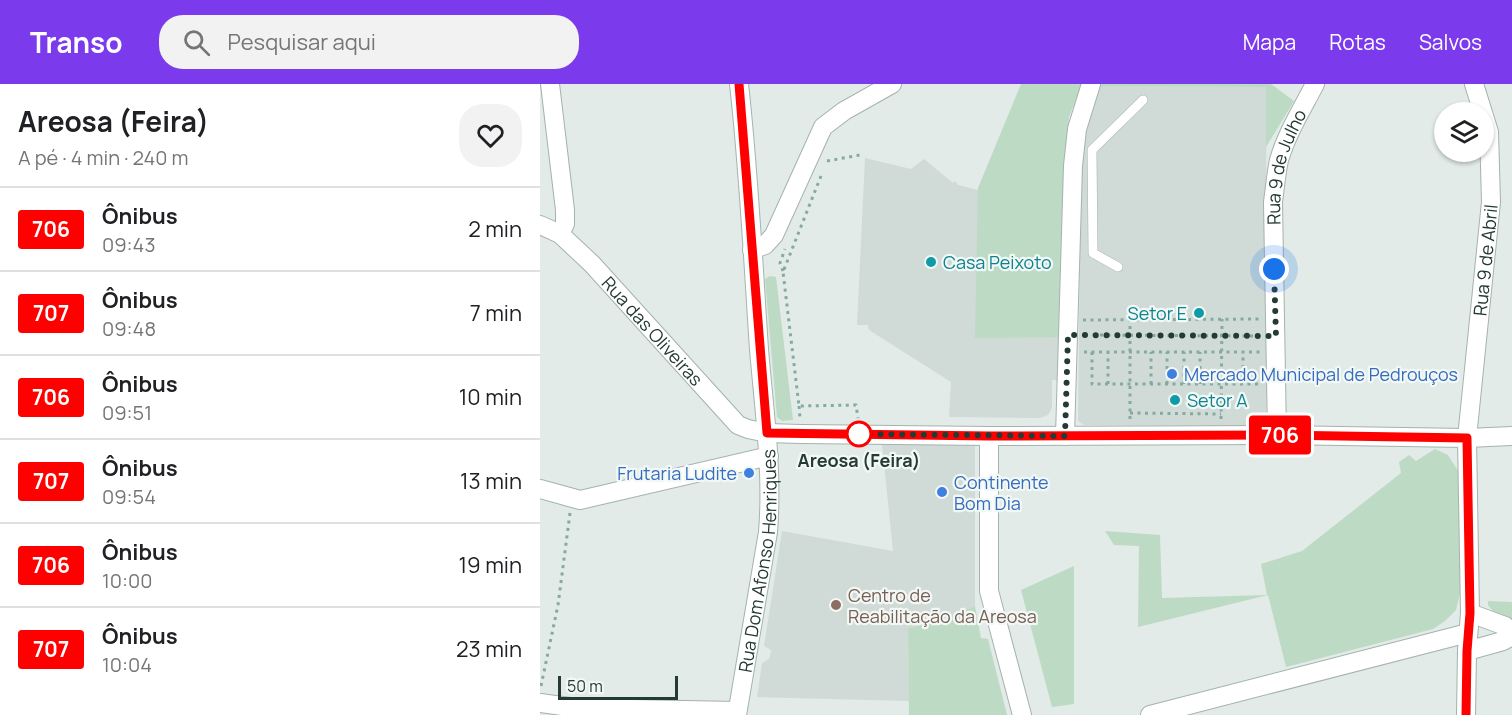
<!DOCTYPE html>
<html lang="pt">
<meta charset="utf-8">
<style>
:root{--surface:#fff;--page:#f2f2f2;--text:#202124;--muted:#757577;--line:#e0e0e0;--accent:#7c3aed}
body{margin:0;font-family:Manrope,sans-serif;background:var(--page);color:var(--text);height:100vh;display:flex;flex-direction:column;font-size:22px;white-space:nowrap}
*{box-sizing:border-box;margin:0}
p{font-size:20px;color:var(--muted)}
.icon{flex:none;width:33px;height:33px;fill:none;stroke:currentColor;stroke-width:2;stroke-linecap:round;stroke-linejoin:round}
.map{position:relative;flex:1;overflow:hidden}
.details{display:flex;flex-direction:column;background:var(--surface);width:540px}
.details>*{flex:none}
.badge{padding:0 12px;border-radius:4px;font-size:21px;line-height:39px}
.fabs{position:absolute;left:894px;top:18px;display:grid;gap:12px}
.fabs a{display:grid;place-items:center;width:60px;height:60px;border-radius:50%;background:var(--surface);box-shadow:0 2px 4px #0004;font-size:30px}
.scale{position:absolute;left:18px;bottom:15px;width:120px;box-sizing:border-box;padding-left:6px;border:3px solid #243a34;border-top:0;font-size:16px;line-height:21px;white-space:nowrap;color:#243a34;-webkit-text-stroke:4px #f2f8f5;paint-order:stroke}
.you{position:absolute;width:30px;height:30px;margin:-15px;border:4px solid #fff;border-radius:50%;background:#1a73e8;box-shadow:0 0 0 9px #1a73e833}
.map>.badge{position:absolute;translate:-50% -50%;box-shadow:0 0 0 3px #fff}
.round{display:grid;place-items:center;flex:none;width:63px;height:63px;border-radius:24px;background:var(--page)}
.head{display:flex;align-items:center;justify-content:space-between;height:102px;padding:0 18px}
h1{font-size:28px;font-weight:700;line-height:45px}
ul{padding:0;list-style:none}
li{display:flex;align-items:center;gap:18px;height:84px;padding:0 18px;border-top:2px solid var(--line)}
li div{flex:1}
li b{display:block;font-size:22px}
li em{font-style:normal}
li .badge{min-width:66px;font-weight:700;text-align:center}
header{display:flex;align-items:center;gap:36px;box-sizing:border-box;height:84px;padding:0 30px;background:var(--accent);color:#fff}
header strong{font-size:28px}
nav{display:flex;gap:33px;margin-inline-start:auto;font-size:21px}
.search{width:420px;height:54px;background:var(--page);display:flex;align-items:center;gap:15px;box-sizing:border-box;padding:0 21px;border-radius:24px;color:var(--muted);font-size:22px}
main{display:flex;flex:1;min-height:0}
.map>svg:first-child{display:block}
</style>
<header>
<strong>Transo</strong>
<div class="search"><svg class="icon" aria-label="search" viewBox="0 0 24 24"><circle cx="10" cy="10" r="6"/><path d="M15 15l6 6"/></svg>Pesquisar aqui</div>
<nav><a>Mapa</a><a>Rotas</a><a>Salvos</a></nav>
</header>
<main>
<section class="details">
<div class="head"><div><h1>Areosa (Feira)</h1><p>A pé · 4 min · 240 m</p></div><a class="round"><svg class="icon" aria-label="heart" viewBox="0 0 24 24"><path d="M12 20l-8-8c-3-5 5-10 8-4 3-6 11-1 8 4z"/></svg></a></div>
<ul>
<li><span class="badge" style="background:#f00;color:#fff">706</span><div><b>Ônibus</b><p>09:43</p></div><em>2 min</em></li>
<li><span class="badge" style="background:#f00;color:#fff">707</span><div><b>Ônibus</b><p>09:48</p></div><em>7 min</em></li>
<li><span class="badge" style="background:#f00;color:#fff">706</span><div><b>Ônibus</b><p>09:51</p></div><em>10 min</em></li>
<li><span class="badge" style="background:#f00;color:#fff">707</span><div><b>Ônibus</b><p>09:54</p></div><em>13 min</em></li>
<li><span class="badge" style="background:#f00;color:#fff">706</span><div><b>Ônibus</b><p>10:00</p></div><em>19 min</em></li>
<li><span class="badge" style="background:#f00;color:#fff">707</span><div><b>Ônibus</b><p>10:04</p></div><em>23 min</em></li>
</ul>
</section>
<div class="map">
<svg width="972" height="631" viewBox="0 0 972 631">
<rect width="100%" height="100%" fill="#e2ebe7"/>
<path fill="#d0dad6" d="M560,2l166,1 1,229 -1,104 -3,4 -4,2 -175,-1 -6,-4 3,-263 11,-56z
M325,74l46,11 13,-10 29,24 2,-2 3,4 20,5v-2l84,17 -4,175h-6v28l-4,7 -8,3 -91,-1 2,-35 -82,-52 -1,-5h-11z
M342,360l93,1v161l-20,10 -47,12 1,73 -152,-4 5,-34 7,-4 1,-4 1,-5 -7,-4 18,-115 111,20z"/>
<path fill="#bddac5" d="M481,0h61l-13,33 -7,88 -4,132 -83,1 3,-150z
M561,0h170l23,17 -28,46v-60l-166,-1z
M230,192l6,1 17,143 -11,1 -5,-4 -12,-138z
M895,365l13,6 12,19 1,115 -5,21 -11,11 -12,8 -147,38 -18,-72 -130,32 1,-81 -25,-1 -9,-14 55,4 2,63 105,-3 -6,-31 41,-13 99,-78 -2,-11 10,-7 7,6z
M534,482v138l-22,3 -31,-117z
M948,517l24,1v17c-11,-1 -18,-5 -24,-14z
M435,522l6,32 7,1 19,76h-98l-1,-87 35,-8z"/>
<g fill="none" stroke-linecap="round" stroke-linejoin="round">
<g stroke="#a5b2ae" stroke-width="10">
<path id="service" d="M578,183l-25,-14 -1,-103 51,-50"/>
</g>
<g stroke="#a5b2ae" stroke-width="20">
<g id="minor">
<path d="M10,0l15,126v14l-5,10"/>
<path id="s1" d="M0,141l20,9 32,30 146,161 10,4 19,4 34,1 188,2 288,-1 190,3 45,-2"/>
<path d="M212,166l13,-5 9,-10 49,-108 21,-16 48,-27"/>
<path id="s2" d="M737,351l-4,-233c2,-14 3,-28 6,-42 8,-27 23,-51 36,-76"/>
<path d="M449,352v155l33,124"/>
<path d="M525,352l8,-270 4,-37 14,-45"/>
<path d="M0,405l40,11 189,-44"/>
<path d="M930,529l35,13 7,5"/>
<path d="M927,567l36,-10 9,-5"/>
<path d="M610,631l318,-82"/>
<path id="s3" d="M926,631l1,-64 3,-38 -3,-175 24,-236 -2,-70 -15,-48"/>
</g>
</g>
<g stroke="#a5b2ae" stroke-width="20">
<path id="tertiary" d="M0,619l37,5 160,3"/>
</g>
<g stroke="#a2b5af" stroke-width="20">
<g id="secondary">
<path id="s4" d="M197,631l31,-183c5,-61 -4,-122 -9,-183 -6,-88 -10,-177 -20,-265"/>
</g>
</g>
<path stroke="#85aba0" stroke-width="3" stroke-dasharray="3 4.5" stroke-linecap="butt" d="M287,77l33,-6
M281,92l-38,96 16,134 57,-1 2,13
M243,187l-3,-8 5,-14
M543,236l176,-1
M545,251l174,1
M544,268h176
M552,268v32h166
M703,299v-31
M568,300v-31
M611,300v-32
M627,300v-32
M644,300v-32
M660,300v-32
M259,322l1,13
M590,329l91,1
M590,335v-99
M681,335l1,-100
M1,602l17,-81 12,-92"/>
<use href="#service" stroke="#fff" stroke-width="9"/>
<use href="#minor" stroke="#fff" stroke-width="18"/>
<use href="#tertiary" stroke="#fff" stroke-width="18"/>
<use href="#secondary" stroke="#fff" stroke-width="18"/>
</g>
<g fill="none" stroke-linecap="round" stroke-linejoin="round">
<g stroke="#fff" stroke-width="14">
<path id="line" d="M199,0l28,349 222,3 288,-1 190,3 3,175 -3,38 -1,64"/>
</g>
<use href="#line" stroke="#f00" stroke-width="9"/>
<path stroke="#243a34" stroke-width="6" stroke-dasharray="0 10.8" d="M319,350l206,2 3,-101 208,1 -2,-67"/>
</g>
<g fill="#0f9aa8" stroke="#f2f8f5" stroke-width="2">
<circle cx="391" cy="178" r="6"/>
<circle cx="659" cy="229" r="6"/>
<circle cx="635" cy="316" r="6"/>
</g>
<g fill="#3f7fe0" stroke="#f2f8f5" stroke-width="2">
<circle cx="632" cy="290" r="6"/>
<circle cx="209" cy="389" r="6"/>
<circle cx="402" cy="408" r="6"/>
</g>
<circle fill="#fff" stroke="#f00" stroke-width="3" cx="319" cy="350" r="12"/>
<circle fill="#8d6e63" stroke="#f2f8f5" stroke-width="2" cx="296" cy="521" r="6"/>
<g text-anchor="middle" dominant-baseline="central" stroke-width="4.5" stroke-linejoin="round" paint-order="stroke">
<g font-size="18" fill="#243a34" stroke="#f2f8f5">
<text stroke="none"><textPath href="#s2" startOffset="270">Rua 9 de Julho</textPath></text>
<text stroke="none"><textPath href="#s3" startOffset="456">Rua 9 de Abril</textPath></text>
<text stroke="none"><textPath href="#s1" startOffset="156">Rua das Oliveiras</textPath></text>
<text stroke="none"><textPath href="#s4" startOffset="156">Rua Dom Afonso Henriques</textPath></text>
</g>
<g font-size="18" fill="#0d838f" stroke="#f2f8f5" text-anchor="start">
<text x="403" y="178">Casa Peixoto</text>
<text x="647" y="229" text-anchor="end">Setor E</text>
<text x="647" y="316">Setor A</text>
</g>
<g font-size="18" fill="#366cbe" stroke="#f2f8f5" text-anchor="start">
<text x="644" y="290">Mercado Municipal de Pedrouços</text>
<text x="197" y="389" text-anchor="end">Frutaria Ludite</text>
<text x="414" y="398">Continente<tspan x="414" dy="21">Bom Dia</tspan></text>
</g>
<g font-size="18" font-weight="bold" fill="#243a34" stroke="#f2f8f5">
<text x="319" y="376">Areosa (Feira)</text>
</g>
<g font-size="18" fill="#785e54" stroke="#f2f8f5" text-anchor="start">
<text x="308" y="511">Centro de<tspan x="308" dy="21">Reabilitação da Areosa</tspan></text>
</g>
</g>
</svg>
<div class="fabs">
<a><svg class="icon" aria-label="layers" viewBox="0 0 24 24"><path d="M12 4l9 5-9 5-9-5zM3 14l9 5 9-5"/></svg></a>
</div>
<div class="scale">50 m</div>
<div class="you" style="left:734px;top:185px"></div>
<b class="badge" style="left:740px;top:351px;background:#f00;color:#fff">706</b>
</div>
</main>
